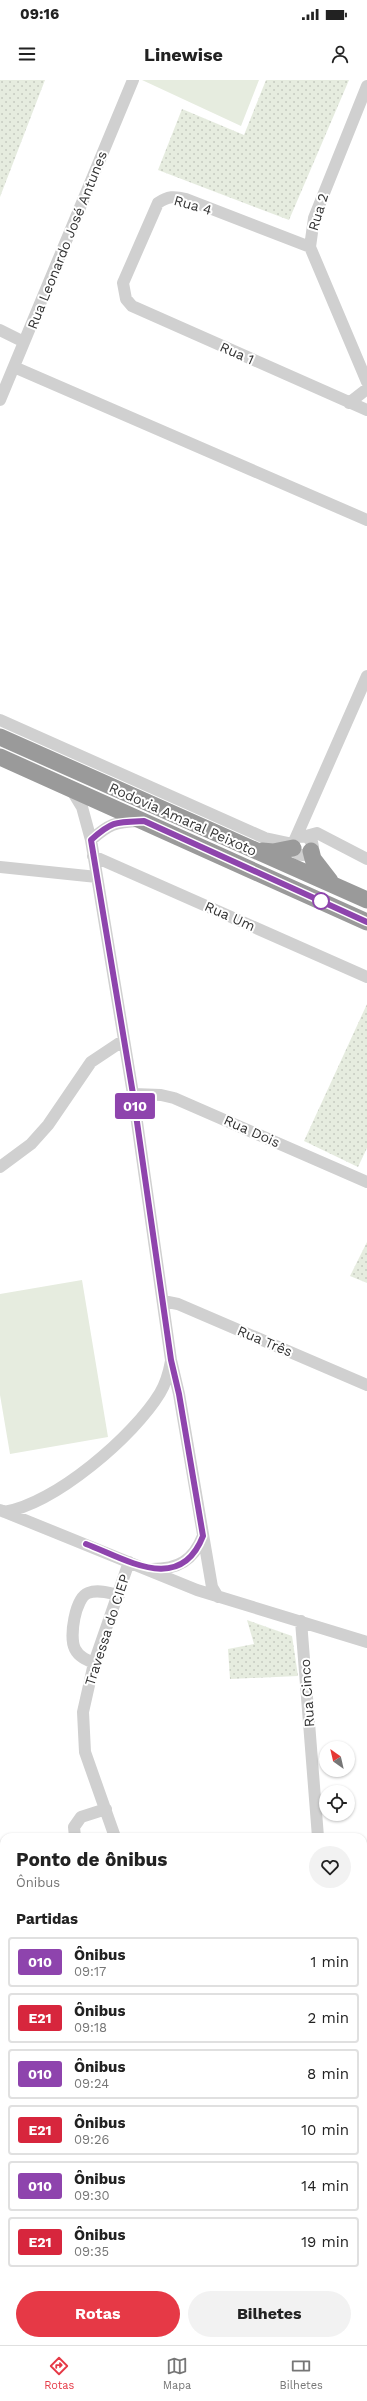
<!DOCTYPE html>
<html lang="pt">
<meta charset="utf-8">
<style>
:root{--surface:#fff;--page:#f2f2f2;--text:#222;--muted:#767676;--line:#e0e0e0;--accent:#e63946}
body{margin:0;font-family:"Work Sans",sans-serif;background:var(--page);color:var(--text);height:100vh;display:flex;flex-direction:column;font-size:15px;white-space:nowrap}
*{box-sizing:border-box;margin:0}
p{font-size:13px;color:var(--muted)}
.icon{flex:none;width:22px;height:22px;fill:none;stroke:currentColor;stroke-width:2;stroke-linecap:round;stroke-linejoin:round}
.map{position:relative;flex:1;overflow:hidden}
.drawer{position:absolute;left:0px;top:1753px;width:367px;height:512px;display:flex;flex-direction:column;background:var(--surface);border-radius:12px 12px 0 0;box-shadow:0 1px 3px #0004}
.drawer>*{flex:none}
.badge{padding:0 8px;border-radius:3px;font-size:14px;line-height:26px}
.needle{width:26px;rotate:326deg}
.buttons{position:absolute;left:319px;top:1661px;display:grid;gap:8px}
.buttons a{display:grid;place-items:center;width:36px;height:36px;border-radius:50%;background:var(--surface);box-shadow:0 1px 3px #0004;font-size:20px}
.map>.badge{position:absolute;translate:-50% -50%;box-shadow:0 0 0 2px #fff}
h2{padding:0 16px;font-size:15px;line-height:36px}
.round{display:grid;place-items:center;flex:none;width:42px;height:42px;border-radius:21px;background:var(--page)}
.overview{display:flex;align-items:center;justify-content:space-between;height:68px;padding:0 16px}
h1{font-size:19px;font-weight:700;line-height:30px}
.primary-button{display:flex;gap:8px;margin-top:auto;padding:8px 16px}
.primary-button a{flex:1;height:46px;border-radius:24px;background:var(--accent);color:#fff;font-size:16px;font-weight:700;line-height:46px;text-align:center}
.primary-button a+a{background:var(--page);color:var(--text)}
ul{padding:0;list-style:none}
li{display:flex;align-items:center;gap:12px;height:50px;margin:0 8px 6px;padding:0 8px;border:2px solid var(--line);border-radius:4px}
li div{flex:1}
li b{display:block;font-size:15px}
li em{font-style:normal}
li .badge{min-width:44px;font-weight:700;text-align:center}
.status{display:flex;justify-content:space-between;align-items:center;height:28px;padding:0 20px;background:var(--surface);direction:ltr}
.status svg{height:11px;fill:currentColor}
header{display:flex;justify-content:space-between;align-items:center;height:52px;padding:0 16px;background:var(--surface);font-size:18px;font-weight:700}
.dock{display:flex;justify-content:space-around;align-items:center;height:56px;border-top:1px solid var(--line);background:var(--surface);font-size:11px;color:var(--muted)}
.dock a{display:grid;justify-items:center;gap:2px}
.dock .on{color:var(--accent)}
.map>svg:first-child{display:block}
</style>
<div class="status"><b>09:16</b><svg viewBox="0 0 49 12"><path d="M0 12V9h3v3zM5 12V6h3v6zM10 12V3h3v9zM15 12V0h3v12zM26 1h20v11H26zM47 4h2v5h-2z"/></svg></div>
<header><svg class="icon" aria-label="menu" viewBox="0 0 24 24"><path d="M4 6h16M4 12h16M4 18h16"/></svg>Linewise<svg class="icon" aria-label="person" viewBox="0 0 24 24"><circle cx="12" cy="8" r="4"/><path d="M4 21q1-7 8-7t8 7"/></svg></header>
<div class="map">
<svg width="367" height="2265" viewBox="0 0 367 2265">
<defs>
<pattern id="grass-dots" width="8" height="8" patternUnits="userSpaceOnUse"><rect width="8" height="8" fill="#e6ecdf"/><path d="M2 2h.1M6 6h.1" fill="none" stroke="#c6cbc0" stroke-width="1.8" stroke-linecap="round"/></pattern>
</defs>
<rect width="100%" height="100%" fill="#fff"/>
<path fill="url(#grass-dots)" d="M0,0h45l-45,117z
M266,0h83l-60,140 -131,-50 24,-61 62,26z
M367,924v144l-9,19 -54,-26z
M367,1162v41l-17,-7z
M247,1540l45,16 6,40 -68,3 -2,-30 26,-5z
M363,1916h4v62h-4z
M367,2134v50l-4,1v-50z"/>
<path fill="#e6ecdf" d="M142,0h117l-18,46z
M82,1200l26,157 -98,17 -10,-59v-101z"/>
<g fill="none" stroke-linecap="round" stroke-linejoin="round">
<path stroke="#d0d0d0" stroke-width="12" d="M367,6l-53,132 -4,29 57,135
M310,167l-124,-48c-12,-3 -18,-3 -28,4l-35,80 3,16 6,7 235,104
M0,250l24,12
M14,287l353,153
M0,320l133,-320
M349,323l18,-14
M0,640l265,118 28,6
M71,709l11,18 9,33 42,254 38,266 8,34 33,193 6,10
M306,756l11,-3 50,26
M298,757l8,-1 6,6 1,5 -5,7c-9,3 -14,-1 -15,-10l74,-168
M91,760c18,-16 24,-18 48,-19
M93,776l274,121
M0,787l97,10
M133,1014l28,1 13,3 193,84
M0,1087l31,-23 17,-19 43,-63 33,-22
M163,1221l15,3 189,81
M0,1430l197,80 170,52
M4,1432c51,-8 130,-76 156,-119 6,-10 9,-21 11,-32
M152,1489c26,0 41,-8 51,-33
M301,1541l17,216
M94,1583c-7,-3 -15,-6 -19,-14 -6,-12 0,-51 13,-56 10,-4 21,0 31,2
M75,1757l-1,-10 7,-10 25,-8
M115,1757l-30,-85 -2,-40 11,-49 35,-101
M0,1784h4
M363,2058h4
M356,2261l1,4"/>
<path stroke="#9a9a9a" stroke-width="17" d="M0,657l367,163
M0,677l367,165
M262,771l11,1 20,-4
M311,771l2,8 17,22"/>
</g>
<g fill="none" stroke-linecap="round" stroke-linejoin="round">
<g stroke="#fff" stroke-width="9">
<path id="line" d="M86,1464c40,15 94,51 117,-8l-24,-142 -8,-34 -38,-266 -42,-254c21,-19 25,-18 53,-19l223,101"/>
</g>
<use href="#line" stroke="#8e44ad" stroke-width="6"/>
</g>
<circle fill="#fff" stroke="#8e44ad" stroke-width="2" cx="321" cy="821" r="8"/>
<g text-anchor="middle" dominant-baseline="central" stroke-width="4" stroke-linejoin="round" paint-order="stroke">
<g font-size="14" fill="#333" stroke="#fff">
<text transform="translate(193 125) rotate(16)">Rua 4</text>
<text transform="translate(318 132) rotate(-73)">Rua 2</text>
<text transform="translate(67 160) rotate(-68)">Rua Leonardo José Antunes</text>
<text transform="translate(237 273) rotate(24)">Rua 1</text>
<text transform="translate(183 739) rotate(24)">Rodovia Amaral Peixoto</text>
<text transform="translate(230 836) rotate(24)">Rua Um</text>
<text transform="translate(252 1051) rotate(24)">Rua Dois</text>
<text transform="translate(265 1261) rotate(23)">Rua Três</text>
<text transform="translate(107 1550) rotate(-72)">Travessa do CIEP</text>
<text transform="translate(307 1613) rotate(-94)">Rua Cinco</text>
</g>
</g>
</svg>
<div class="buttons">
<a><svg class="needle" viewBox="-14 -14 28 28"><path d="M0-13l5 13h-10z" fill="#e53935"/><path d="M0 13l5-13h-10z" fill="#767676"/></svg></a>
<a><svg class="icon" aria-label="locate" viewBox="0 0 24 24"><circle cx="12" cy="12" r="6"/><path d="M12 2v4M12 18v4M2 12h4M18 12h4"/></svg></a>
</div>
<b class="badge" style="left:135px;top:1026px;background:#8e44ad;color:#fff">010</b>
<section class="drawer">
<div class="overview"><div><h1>Ponto de ônibus</h1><p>Ônibus</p></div><a class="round"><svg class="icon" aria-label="heart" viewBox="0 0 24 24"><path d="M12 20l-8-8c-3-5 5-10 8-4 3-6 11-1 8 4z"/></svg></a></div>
<h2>Partidas</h2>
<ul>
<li><span class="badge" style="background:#8e44ad;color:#fff">010</span><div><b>Ônibus</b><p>09:17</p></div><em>1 min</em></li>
<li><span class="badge" style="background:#d7263d;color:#fff">E21</span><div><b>Ônibus</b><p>09:18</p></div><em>2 min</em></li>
<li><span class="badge" style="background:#8e44ad;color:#fff">010</span><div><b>Ônibus</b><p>09:24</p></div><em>8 min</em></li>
<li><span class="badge" style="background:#d7263d;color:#fff">E21</span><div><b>Ônibus</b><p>09:26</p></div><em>10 min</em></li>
<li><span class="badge" style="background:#8e44ad;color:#fff">010</span><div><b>Ônibus</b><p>09:30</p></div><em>14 min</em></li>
<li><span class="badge" style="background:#d7263d;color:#fff">E21</span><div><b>Ônibus</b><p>09:35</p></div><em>19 min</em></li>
</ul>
<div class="primary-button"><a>Rotas</a><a>Bilhetes</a></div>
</section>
</div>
<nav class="dock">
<a class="on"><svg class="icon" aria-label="directions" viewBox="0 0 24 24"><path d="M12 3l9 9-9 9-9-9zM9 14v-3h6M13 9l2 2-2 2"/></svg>Rotas</a>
<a><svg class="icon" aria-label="map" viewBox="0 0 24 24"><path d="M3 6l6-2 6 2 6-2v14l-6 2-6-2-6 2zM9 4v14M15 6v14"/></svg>Mapa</a>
<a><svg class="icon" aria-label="tickets" viewBox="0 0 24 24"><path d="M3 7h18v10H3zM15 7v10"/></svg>Bilhetes</a>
</nav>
